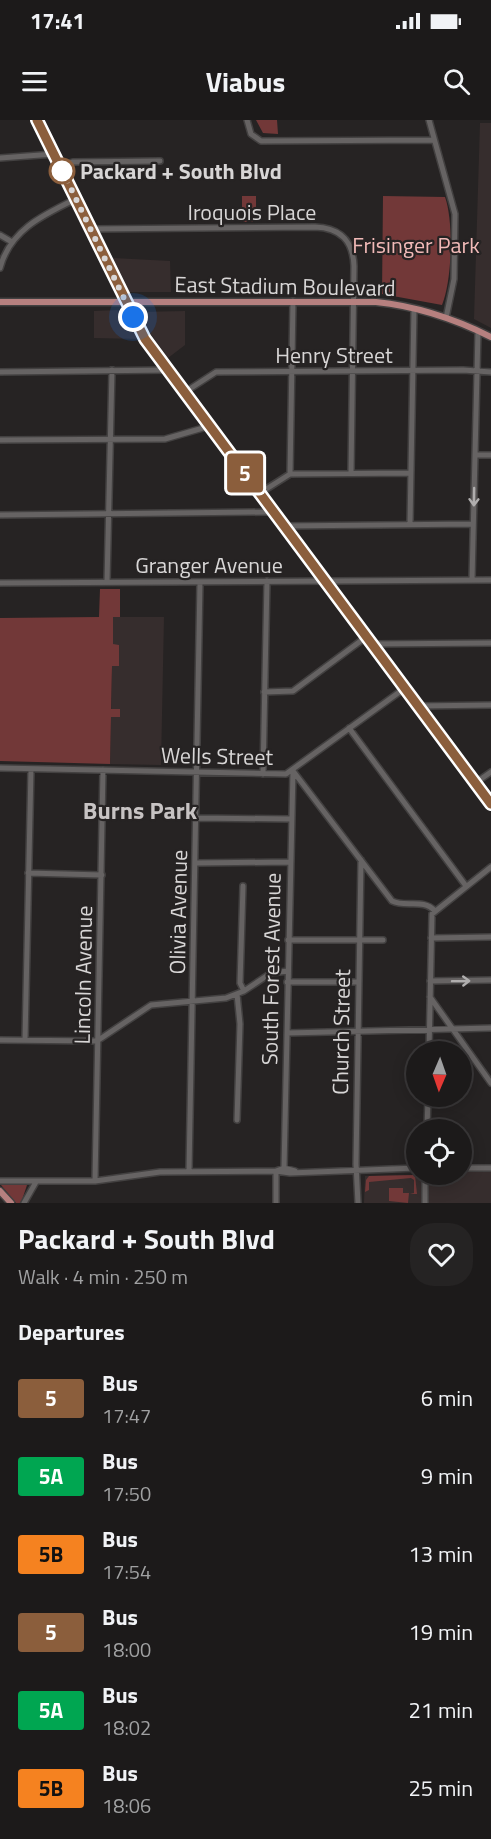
<!DOCTYPE html>
<meta charset="utf-8">
<style>
:root{--surface:#1c1a1a;--page:#252323;--text:#f1f3f6;--muted:#a0a1a2;--line:#3a3839}
body{margin:0;font-family:"Titillium Web",sans-serif;background:var(--page);color:var(--text);height:100vh;display:flex;flex-direction:column;font-size:22px;white-space:nowrap}
*{box-sizing:border-box;margin:0}
p{font-size:20px;color:var(--muted)}
.icon{flex:none;width:33px;height:33px;fill:none;stroke:currentColor;stroke-width:2;stroke-linecap:round;stroke-linejoin:round}
.map{position:relative;height:1083px;overflow:hidden}
.sheet{display:flex;flex-direction:column;background:var(--surface);flex:1}
.sheet>*{flex:none}
.badge{padding:0 12px;border-radius:4px;font-size:21px;line-height:39px}
.needle{width:39px;rotate:182deg}
.buttons{position:absolute;left:406px;top:921px;display:grid;gap:12px}
.buttons a{display:grid;place-items:center;width:66px;height:66px;border-radius:50%;background:var(--surface);box-shadow:0 3px 15px #0003,0 0 0 2px var(--line);font-size:30px}
.you{position:absolute;width:30px;height:30px;margin:-15px;border:4px solid #fff;border-radius:50%;background:#1a73e8;box-shadow:0 0 0 9px #1a73e833}
.map>.badge{position:absolute;translate:-50% -50%;box-shadow:0 0 0 3px #fff}
h2{padding:0 18px;font-size:22px;line-height:54px}
.round{display:grid;place-items:center;flex:none;width:63px;height:63px;border-radius:24px;background:var(--page)}
.overview{display:flex;align-items:center;justify-content:space-between;height:102px;padding:0 18px}
h1{font-size:28px;font-weight:700;line-height:45px}
ul{padding:0;list-style:none}
li{display:flex;align-items:center;gap:18px;height:78px;padding:0 18px}
li div{flex:1}
li b{display:block;font-size:22px}
li em{font-style:normal}
li .badge{min-width:66px;font-weight:700;text-align:center}
.status{display:flex;justify-content:space-between;align-items:center;height:42px;padding:0 30px;background:var(--surface);direction:ltr}
.status svg{height:16px;fill:currentColor}
header{display:flex;justify-content:space-between;align-items:center;height:78px;padding:0 18px;background:var(--surface);font-size:27px;font-weight:700}
.map>svg:first-child{display:block}
</style>
<div class="status"><b>17:41</b><svg viewBox="0 0 49 12"><path d="M0 12V9h3v3zM5 12V6h3v6zM10 12V3h3v9zM15 12V0h3v12zM26 1h20v11H26zM47 4h2v5h-2z"/></svg></div>
<header><svg class="icon" aria-label="menu" viewBox="0 0 24 24"><path d="M4 6h16M4 12h16M4 18h16"/></svg>Viabus<svg class="icon" aria-label="search" viewBox="0 0 24 24"><circle cx="10" cy="10" r="6"/><path d="M15 15l6 6"/></svg></header>
<div class="map">
<svg width="491" height="1083" viewBox="0 0 491 1083">
<rect width="100%" height="100%" fill="#262323"/>
<path fill="#362d2d" d="M480,3h11v205l-17,-9z
M113,138l57,3 1,31h-42z
M117,190l8,4 15,25 -46,-1v-27z
M185,191v34l-17,13 -20,-28 -9,-18z
M113,497h51l-3,148 -51,-1z
M462,1051l29,1v31h-127l1,-27 97,-2z"/>
<path fill="#723838" d="M256,0h21l1,14 -15,-1z
M242,76h14v26h-14z
M383,76l62,1c9,25 7,84 -3,108l-60,-11z
M100,469h20v28h-7v27l6,1v21h-7l-1,43h9v8h-9l-1,47 -110,-3v-143l99,-1z
M415,1055l2,19h-7l4,-1v-13l-3,-2 -42,4v8l-4,2 1,-12 3,-4z
M1,1065h26l-6,18h-5z
M389,1068h14v5h6l-1,10 -19,-2z"/>
<g fill="none" stroke-linecap="round" stroke-linejoin="round">
<g stroke="#434141" stroke-width="8">
<path id="minor" d="M247,0l4,14 10,7 172,-1
M429,0l26,94 -1,65 -8,39
M0,38l54,-4
M60,46l13,-4 87,-1
M91,109l224,-2c26,1 38,14 39,39l-3,207
M0,115l12,7
M0,148c10,-38 43,-53 76,-69
M0,252l168,-2
M185,272l31,-20 247,-2 28,2
M0,320l165,-1 45,-13
M475,335h16
M290,354l3,-173
M260,373l30,-19 121,-1
M0,395l266,-3 5,-3
M410,404l4,-215
M284,406l189,-2
M472,460l6,-249
M107,462l5,-212
M0,463l491,-3
M371,524l120,-1
M264,572l29,-1 73,-54
M418,586l73,-1
M349,608l117,158
M0,648l286,6 119,-86
M293,651l99,130c14,7 31,-3 43,10
M263,654l4,-193
M475,663l16,-11
M197,698l94,1
M196,743l94,-1
M28,753l74,2
M243,766l-3,97 4,8
M431,818l60,-1
M288,820h95
M430,861l61,-1
M287,862h72
M430,877l61,86
M287,913l204,-5
M0,920l97,1 54,-36 75,-7 18,-7 27,-18 17,-2
M25,920l6,-271
M429,932l3,-138 59,-47
M237,1000l3,-96 -3,-30
M427,1010l1,-34
M284,1048l9,-397
M462,1048h29
M189,1051l11,-589
M276,1051l14,2 127,-5
M0,1061h95l65,-9 116,-1 8,-3 11,3
M95,1061l8,-411
M24,1083l12,-21
M276,1083v-32
M358,1083l-2,-39 5,-304
M425,1083v-29"/>
</g>
<g stroke="#434141" stroke-width="9">
<path id="major" d="M37,0l108,219 346,465
M0,182h376c40,4 79,17 115,35
M0,1071l11,12"/>
</g>
<use href="#minor" stroke="#666363" stroke-width="5"/>
<use href="#major" stroke="#b6807f" stroke-width="6"/>
</g>
<defs><path id="oneway-shaft" d="M-6 0H5M1.5-3L5.5 0L1.5 3" fill="none" stroke-width="1.6" stroke-linecap="round" stroke-linejoin="round" transform="scale(1.5)"/></defs>
<g stroke="#b0aeae">
<use href="#oneway-shaft" transform="translate(474 377) rotate(91)"/>
<use href="#oneway-shaft" transform="translate(461 861) rotate(-1)"/>
</g>
<g fill="none" stroke-linecap="round" stroke-linejoin="round">
<g stroke="#fff" stroke-width="14">
<path id="line" d="M37,0l108,219 346,465"/>
</g>
<use href="#line" stroke="#8b5e3c" stroke-width="9"/>
<path stroke="#d8d6d6" stroke-width="6" stroke-dasharray="0 10.8" d="M62,51l-2,-5 73,151"/>
</g>
<circle fill="#fff" stroke="#8b5e3c" stroke-width="3" cx="62" cy="51" r="12"/>
<g text-anchor="middle" dominant-baseline="central" stroke-width="4.5" stroke-linejoin="round" paint-order="stroke">
<g font-size="22" font-weight="bold" fill="#d8d6d6" stroke="#262323" text-anchor="start">
<text x="80" y="51">Packard + South Blvd</text>
</g>
<g font-size="22" fill="#d8d6d6" stroke="#262323">
<text x="252" y="92">Iroquois Place</text>
<text transform="translate(285 166) rotate(1)">East Stadium Boulevard</text>
<text x="334" y="235">Henry Street</text>
<text x="209" y="445">Granger Avenue</text>
<text transform="translate(217 636) rotate(1)">Wells Street</text>
<text transform="translate(178 792) rotate(-89)">Olivia Avenue</text>
<text transform="translate(271 849) rotate(-89)">South Forest Avenue</text>
<text transform="translate(83 855) rotate(-89)">Lincoln Avenue</text>
<text transform="translate(341 912) rotate(-89)">Church Street</text>
</g>
<g font-size="22" fill="#f1bab8" stroke="#262323">
<text x="416" y="125">Frisinger Park</text>
</g>
<g font-size="24" font-weight="bold" fill="#c7c3c3" stroke="#262323">
<text x="140" y="690">Burns Park</text>
</g>
</g>
</svg>
<div class="buttons">
<a><svg class="needle" viewBox="-14 -14 28 28"><path d="M0-13l5 13h-10z" fill="#e53935"/><path d="M0 13l5-13h-10z" fill="#a0a1a2"/></svg></a>
<a><svg class="icon" aria-label="locate" viewBox="0 0 24 24"><circle cx="12" cy="12" r="6"/><path d="M12 2v4M12 18v4M2 12h4M18 12h4"/></svg></a>
</div>
<div class="you" style="left:133px;top:197px"></div>
<b class="badge" style="left:245px;top:353px;background:#8b5e3c;color:#fff">5</b>
</div>
<section class="sheet">
<div class="overview"><div><h1>Packard + South Blvd</h1><p>Walk · 4 min · 250 m</p></div><a class="round"><svg class="icon" aria-label="heart" viewBox="0 0 24 24"><path d="M12 20l-8-8c-3-5 5-10 8-4 3-6 11-1 8 4z"/></svg></a></div>
<h2>Departures</h2>
<ul>
<li><span class="badge" style="background:#8b5e3c;color:#fff">5</span><div><b>Bus</b><p>17:47</p></div><em>6 min</em></li>
<li><span class="badge" style="background:#00a651;color:#fff">5A</span><div><b>Bus</b><p>17:50</p></div><em>9 min</em></li>
<li><span class="badge" style="background:#f58220;color:#111">5B</span><div><b>Bus</b><p>17:54</p></div><em>13 min</em></li>
<li><span class="badge" style="background:#8b5e3c;color:#fff">5</span><div><b>Bus</b><p>18:00</p></div><em>19 min</em></li>
<li><span class="badge" style="background:#00a651;color:#fff">5A</span><div><b>Bus</b><p>18:02</p></div><em>21 min</em></li>
<li><span class="badge" style="background:#f58220;color:#111">5B</span><div><b>Bus</b><p>18:06</p></div><em>25 min</em></li>
</ul>
</section>
